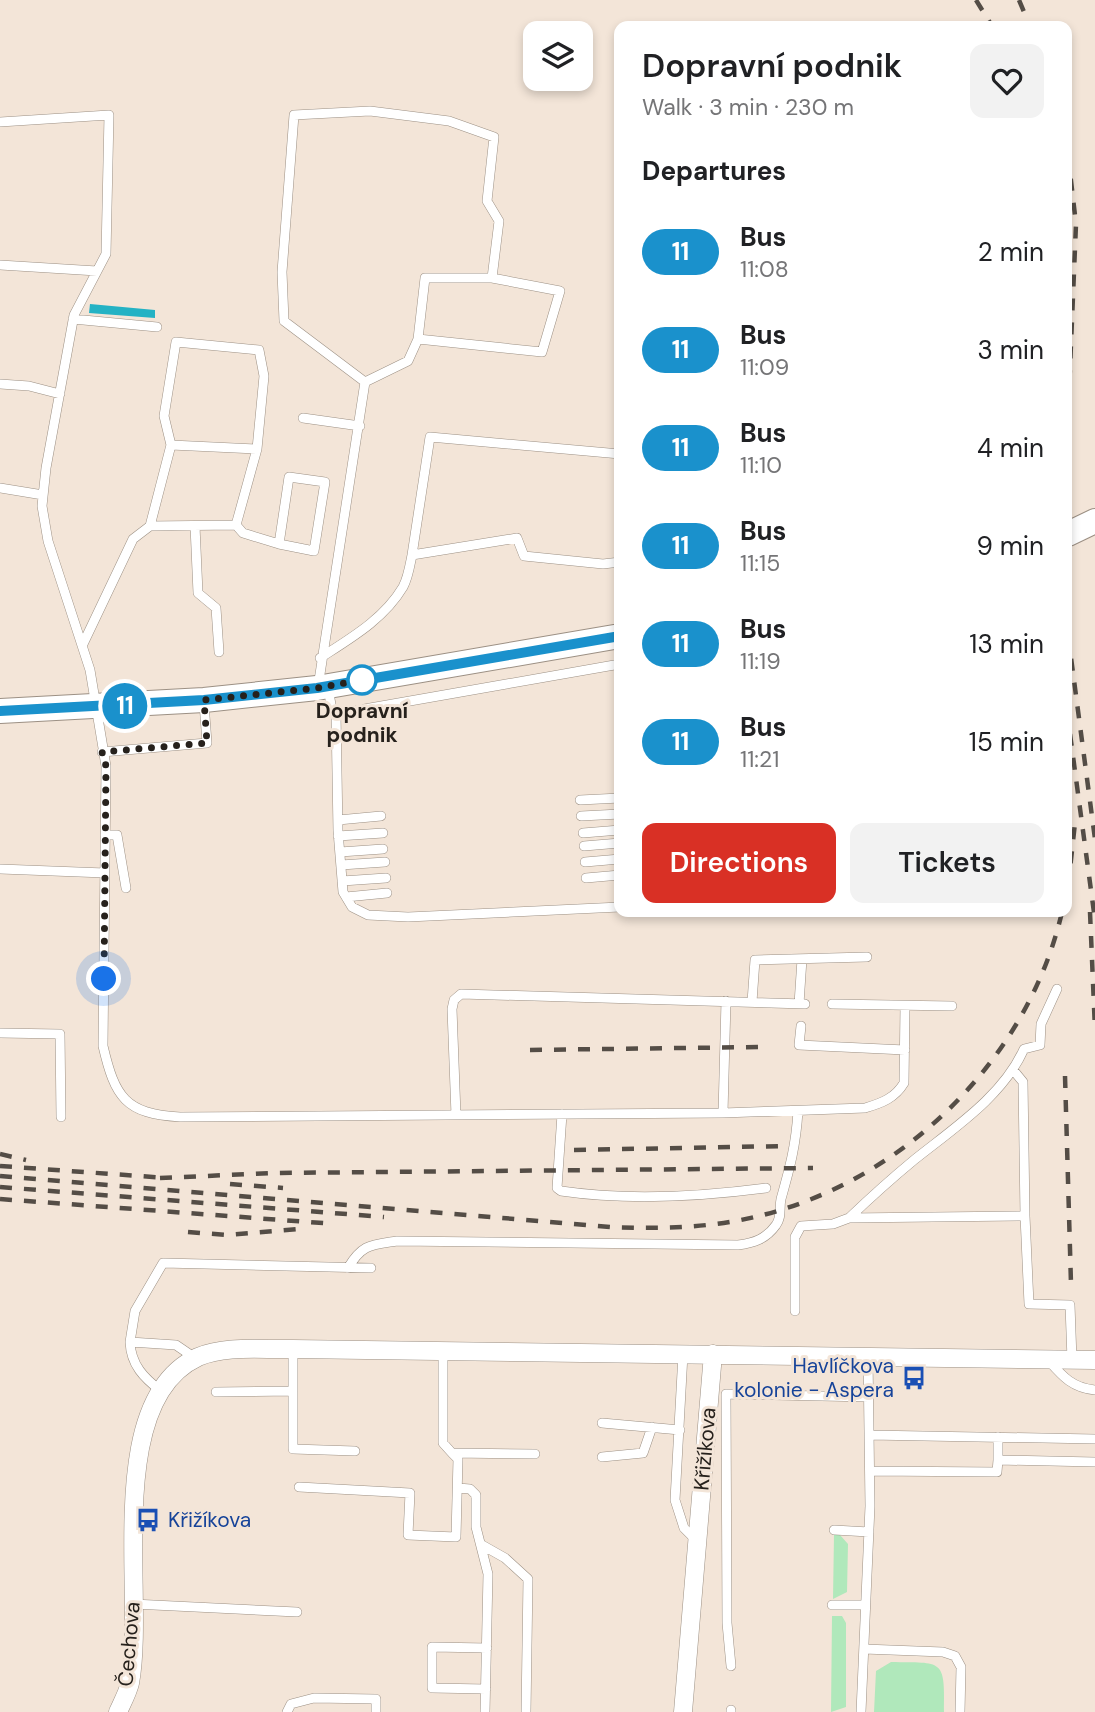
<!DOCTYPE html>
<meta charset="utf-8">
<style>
:root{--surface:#fff;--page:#f2f2f2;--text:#202124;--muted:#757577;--accent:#d93025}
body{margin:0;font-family:"DM Sans",sans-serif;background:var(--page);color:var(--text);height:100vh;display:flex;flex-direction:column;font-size:26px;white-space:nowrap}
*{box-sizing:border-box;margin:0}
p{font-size:23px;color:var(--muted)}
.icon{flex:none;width:38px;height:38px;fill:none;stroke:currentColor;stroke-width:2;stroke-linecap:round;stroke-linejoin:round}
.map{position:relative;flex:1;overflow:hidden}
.details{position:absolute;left:614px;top:21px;width:458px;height:896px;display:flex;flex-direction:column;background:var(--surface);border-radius:14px;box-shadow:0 4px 10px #0003}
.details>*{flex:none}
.badge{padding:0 14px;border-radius:23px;font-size:24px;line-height:46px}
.buttons{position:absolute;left:523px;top:21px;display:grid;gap:14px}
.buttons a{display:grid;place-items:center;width:70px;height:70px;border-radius:14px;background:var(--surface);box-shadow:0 4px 10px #0003;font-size:35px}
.you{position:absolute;width:35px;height:35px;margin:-18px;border:5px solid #fff;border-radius:50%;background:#1a73e8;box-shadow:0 0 0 10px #1a73e833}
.map>.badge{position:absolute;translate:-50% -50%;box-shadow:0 0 0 4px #fff}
h2{padding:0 28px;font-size:26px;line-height:63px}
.round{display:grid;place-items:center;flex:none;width:74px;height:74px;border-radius:14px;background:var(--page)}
.summary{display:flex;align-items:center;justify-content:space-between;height:119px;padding:0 28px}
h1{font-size:33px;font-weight:600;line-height:52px}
.primary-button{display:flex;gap:14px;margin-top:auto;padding:14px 28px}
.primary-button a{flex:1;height:80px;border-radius:14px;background:var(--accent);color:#fff;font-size:28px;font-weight:600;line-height:80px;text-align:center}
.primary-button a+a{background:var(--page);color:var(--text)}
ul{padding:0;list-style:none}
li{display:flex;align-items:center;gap:21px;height:98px;padding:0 28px}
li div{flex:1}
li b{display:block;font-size:26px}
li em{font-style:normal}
li .badge{min-width:77px;font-weight:700;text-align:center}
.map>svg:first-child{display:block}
</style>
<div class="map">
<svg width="1095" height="1712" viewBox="0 0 1095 1712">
<rect width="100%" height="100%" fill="#f3e5d8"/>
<path fill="#b0e8bb" d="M834,1535h6l8,9 -1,48 -14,7z
M832,1616h10l4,7v84l-15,5z
M891,1662c52,1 54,-4 53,50h-70l2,-41z"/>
<path fill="#24b2c4" d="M90,304l65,6v8l-66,-5z"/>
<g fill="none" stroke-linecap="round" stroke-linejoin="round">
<g stroke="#9c9084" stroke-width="10">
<path id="service" d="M0,122l109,-7 -3,139 -32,61 -28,153 -4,38 6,35 42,129 16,96 -3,280c12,51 22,68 77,71l543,-4 142,-5c17,-5 30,-10 39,-25l1,-76
M0,265l97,6
M73,319l84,8
M365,382l43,-21 10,-22 124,13 18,-61 -68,-13h-67l-7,61
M0,384l29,2 31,8
M303,418l57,8
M171,445l-7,-29 12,-74 83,8 5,26 -7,73
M0,488l43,7
M236,525l7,8 36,11 10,-67 36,5 -11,69 -35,-7
M195,526l3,67 18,15 3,44
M412,555l18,-118 190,17
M83,644l50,-105 17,-13 86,-1 21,-76 -86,-4 -21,81
M320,658c31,-20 64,-39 83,-71 5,-9 7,-22 9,-32l105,-17 7,18 79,8 17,-2
M318,687l47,-305 -81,-61 -2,-49 12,-157 76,-4 79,10 45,16 -7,64 12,20 -7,57
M328,688l4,22 4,4 2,117 5,61 9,15 16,8 40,2 212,-10
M336,714l284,-50
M102,752l105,-9 -3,-40
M580,800l40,-2
M581,816l39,-2
M338,820l43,-4
M583,833l37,-3
M105,835h12l9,53
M338,836l45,-3
M584,846l36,-3
M340,852l43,-3
M585,862l35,-3
M341,865l44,-3
M0,869l105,4
M586,878l34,-3
M342,881l44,-3
M346,897l41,-4
M752,1002l3,-42 112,-3
M799,1004l3,-45
M832,1004l120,2
M801,1026l-2,19 106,5
M0,1033l60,1 1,83
M1014,1071l9,11 2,134
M723,1113l3,-112
M562,1114l-5,74 4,3c68,10 137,6 205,-3
M456,1115l-4,-106 2,-9 7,-6 344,10
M849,1218c21,-20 42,-39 65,-58 40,-32 89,-64 110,-111l16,-4 1,-21 16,-35
M348,1268c14,-24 23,-23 49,-27l341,4c16,-2 28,-6 38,-20 6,-8 3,-17 5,-26 9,-32 15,-54 17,-88
M795,1311v-74l6,-11 32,-2 16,-6 176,-2 4,88 41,1 2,55
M130,1342l5,-31 28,-48 208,5
M293,1349v100l62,2
M443,1351v92l9,10 83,1
M683,1354l-8,146 9,28 13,13
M1049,1361c14,16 24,27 46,29
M161,1391c-17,-13 -30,-26 -31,-49l46,3 19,13
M216,1392l77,-1
M602,1423l78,7
M870,1435l225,4
M602,1457l41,-4 9,-26
M998,1460v-23
M871,1471l126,1 1,-12 97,2
M299,1487l111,6 -2,42 48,2 2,-78 -6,-6
M458,1488l12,1 6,6v32l12,47 -3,138
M834,1530l35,2
M482,1545l23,13 23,21 -2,133
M133,1604l164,8
M832,1605h33
M864,1649l79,3 12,4 6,11 -1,45
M731,1666l-4,-43 -1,-229 143,3
M486,1689l-54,-1v-41l55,1
M731,1710v2
M287,1712l4,-8 23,-6 62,1v13
M861,1712l9,-206 -2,-149"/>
</g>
<g stroke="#9c9084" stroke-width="19">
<path id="minor" d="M118,1712c4,-9 10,-20 12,-29 16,-86 -28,-282 68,-326 28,-12 64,-7 95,-8l802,11
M683,1712l30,-358"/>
</g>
<g stroke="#9c9084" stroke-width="26">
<path id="secondary" d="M1068,534l27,-13
M0,711l204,-11 113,-12 303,-52"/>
</g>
<use href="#service" stroke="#fff" stroke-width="9"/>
<use href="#minor" stroke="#fff" stroke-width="18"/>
<use href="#secondary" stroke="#fff" stroke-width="24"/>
<path stroke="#544d46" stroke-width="4.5" stroke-dasharray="12 12" stroke-linecap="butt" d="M976,0l16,26
M1019,0l11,26
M1068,155l8,69 -8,192
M1068,635l27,204
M1070,734l25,186
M1068,887l7,-64
M1090,912l5,118
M530,1050l230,-3
M1065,1076l6,208
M574,1150l212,-4
M0,1154l26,6
M0,1166l167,12
M0,1176l611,51c50,2 100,1 148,-11 146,-36 269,-157 303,-304
M160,1178l113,-5 540,-5
M230,1184l53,4
M0,1187l384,30
M0,1199l335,25
M188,1232l39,3 71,-6"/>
</g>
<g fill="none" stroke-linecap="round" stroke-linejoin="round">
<g stroke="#fff" stroke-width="16">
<path id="line" d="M0,711l204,-11 113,-12 303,-52"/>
</g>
<use href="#line" stroke="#1a91cc" stroke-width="10"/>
<path stroke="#26211c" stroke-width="7" stroke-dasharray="0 12.6" d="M104,979l2,-213 -4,-14 105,-9 -3,-43 113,-12 45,-8"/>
</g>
<defs>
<g id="bus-bare" transform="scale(1.89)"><path d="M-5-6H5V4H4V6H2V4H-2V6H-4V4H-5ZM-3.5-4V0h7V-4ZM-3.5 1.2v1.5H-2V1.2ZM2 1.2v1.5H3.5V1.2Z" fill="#1a4fb4" stroke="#f3e5d8" stroke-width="2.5" paint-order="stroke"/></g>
</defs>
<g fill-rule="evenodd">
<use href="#bus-bare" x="914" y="1378"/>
<use href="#bus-bare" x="148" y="1520"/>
</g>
<circle fill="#fff" stroke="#1a91cc" stroke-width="3.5" cx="362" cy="680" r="14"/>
<g text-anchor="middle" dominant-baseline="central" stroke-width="6" stroke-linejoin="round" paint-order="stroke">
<g font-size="21" font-weight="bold" fill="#26211c" stroke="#f3e5d8">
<text x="362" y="711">Dopravní<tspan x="362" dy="24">podnik</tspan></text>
</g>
<g font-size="21" fill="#164399" stroke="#f3e5d8" text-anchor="end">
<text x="894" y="1366">Havlíčkova<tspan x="894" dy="24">kolonie - Aspera</tspan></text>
<text x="168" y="1520" text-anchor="start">Křižíkova</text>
</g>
<g font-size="21" fill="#26211c" stroke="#f3e5d8">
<text transform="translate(705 1449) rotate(-85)">Křižíkova</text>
<text transform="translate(129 1644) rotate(-85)">Čechova</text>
</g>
</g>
</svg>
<div class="buttons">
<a><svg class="icon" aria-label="layers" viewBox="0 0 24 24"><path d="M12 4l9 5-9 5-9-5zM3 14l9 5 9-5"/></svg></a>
</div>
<div class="you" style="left:104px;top:979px"></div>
<b class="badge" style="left:125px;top:706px;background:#1a91cc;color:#fff">11</b>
<section class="details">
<div class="summary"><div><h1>Dopravní podnik</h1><p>Walk · 3 min · 230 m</p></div><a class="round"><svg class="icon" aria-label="heart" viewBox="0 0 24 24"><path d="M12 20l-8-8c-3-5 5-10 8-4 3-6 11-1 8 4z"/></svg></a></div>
<h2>Departures</h2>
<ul>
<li><span class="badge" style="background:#1a91cc;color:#fff">11</span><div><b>Bus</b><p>11:08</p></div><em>2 min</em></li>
<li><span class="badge" style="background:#1a91cc;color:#fff">11</span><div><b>Bus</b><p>11:09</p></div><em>3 min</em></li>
<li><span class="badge" style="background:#1a91cc;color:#fff">11</span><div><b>Bus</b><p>11:10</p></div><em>4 min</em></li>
<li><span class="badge" style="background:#1a91cc;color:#fff">11</span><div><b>Bus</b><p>11:15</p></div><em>9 min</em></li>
<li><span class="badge" style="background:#1a91cc;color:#fff">11</span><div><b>Bus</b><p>11:19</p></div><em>13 min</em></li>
<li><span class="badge" style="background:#1a91cc;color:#fff">11</span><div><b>Bus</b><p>11:21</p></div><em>15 min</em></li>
</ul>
<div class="primary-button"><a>Directions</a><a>Tickets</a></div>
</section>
</div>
